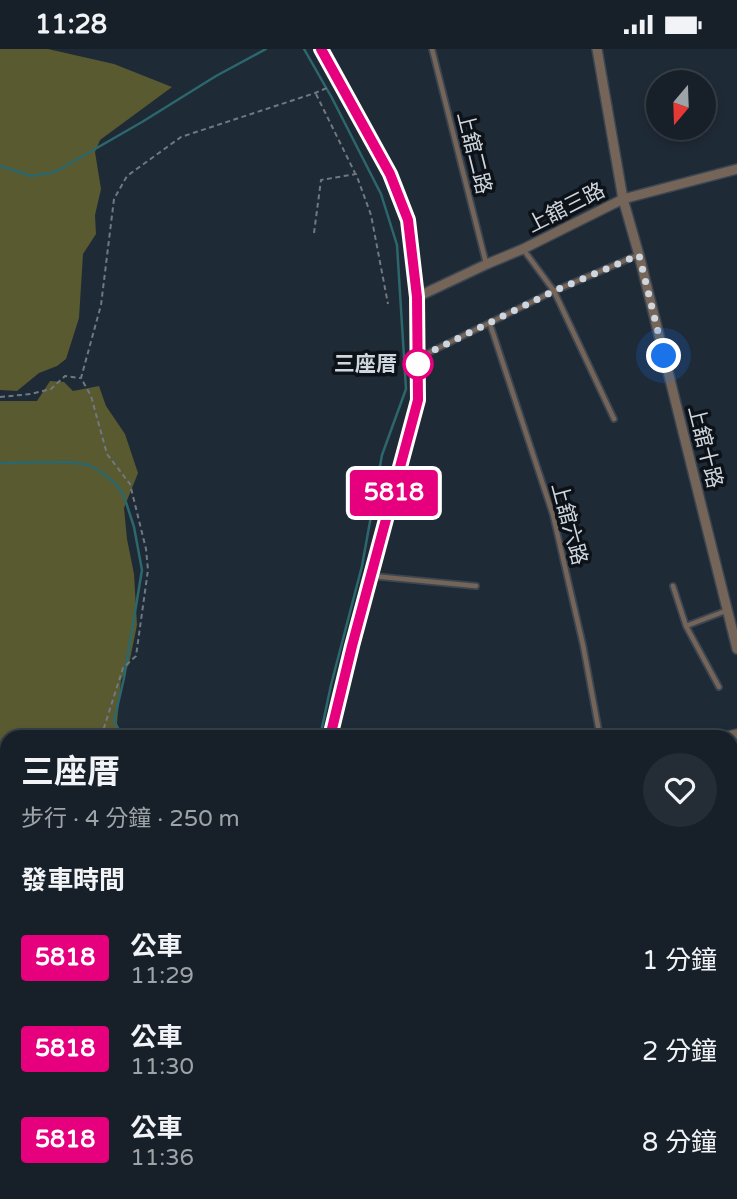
<!DOCTYPE html>
<html lang="zh-TW">
<meta charset="utf-8">
<style>
:root{--surface:#172029;--page:#242d35;--text:#f1f3f6;--muted:#9ea3a8;--line:#363e46}
body{margin:0;font-family:"Varela Round","Noto Sans TC",sans-serif;background:var(--page);color:var(--text);height:100vh;display:flex;flex-direction:column;font-size:26px;white-space:nowrap}
*{box-sizing:border-box;margin:0}
p{font-size:23px;color:var(--muted)}
.icon{flex:none;width:38px;height:38px;fill:none;stroke:currentColor;stroke-width:2;stroke-linecap:round;stroke-linejoin:round}
.map{position:relative;flex:1;overflow:hidden}
.sheet{position:absolute;left:0px;top:681px;width:738px;height:471px;display:flex;flex-direction:column;background:var(--surface);border-radius:21px 21px 0 0;box-shadow:0 4px 10px #0003,0 0 0 2px var(--line)}
.sheet>*{flex:none}
.badge{padding:0 14px;border-radius:5px;font-size:24px;line-height:46px}
.needle{width:46px;rotate:199deg}
.fabs{position:absolute;left:646px;top:21px;display:grid;gap:14px}
.fabs a{display:grid;place-items:center;width:70px;height:70px;border-radius:50%;background:var(--surface);box-shadow:0 4px 10px #0003,0 0 0 2px var(--line);font-size:35px}
.you{position:absolute;width:35px;height:35px;margin:-18px;border:5px solid #fff;border-radius:50%;background:#1a73e8;box-shadow:0 0 0 10px #1a73e833}
.map>.badge{position:absolute;translate:-50% -50%;box-shadow:0 0 0 4px #fff}
h2{padding:0 21px;font-size:26px;line-height:63px}
.round{display:grid;place-items:center;flex:none;width:74px;height:74px;border-radius:37px;background:var(--page)}
.headline{display:flex;align-items:center;justify-content:space-between;height:119px;padding:0 21px}
h1{font-size:33px;font-weight:700;line-height:52px}
ul{padding:0;list-style:none}
li{display:flex;align-items:center;gap:21px;height:91px;padding:0 21px}
li div{flex:1}
li b{display:block;font-size:26px}
li em{font-style:normal}
li .badge{min-width:77px;font-weight:700;text-align:center}
.status{display:flex;justify-content:space-between;align-items:center;height:49px;padding:0 35px;background:var(--surface);direction:ltr}
.status svg{height:19px;fill:currentColor}
.map>svg:first-child{display:block}
</style>
<div class="status"><b>11:28</b><svg viewBox="0 0 49 12"><path d="M0 12V9h3v3zM5 12V6h3v6zM10 12V3h3v9zM15 12V0h3v12zM26 1h20v11H26zM47 4h2v5h-2z"/></svg></div>
<div class="map">
<svg width="737" height="1150" viewBox="0 0 737 1150">
<rect width="100%" height="100%" fill="#1f2a37"/>
<path fill="#595a30" d="M0,0h48l66,15 58,23 -72,53 -5,12 6,37 -6,26 1,19 -13,20 -4,64 -13,41 -9,7 -18,7 -22,18 -17,-1z
M50,332l14,1 9,9 26,-5 7,20 19,28 13,39 -14,35 3,31 7,35 3,51 -8,39 -8,16 -4,43 3,14h-113v456l43,1 6,5h-56v-798h37z"/>
<g fill="none" stroke-linecap="round" stroke-linejoin="round">
<path stroke="#2b676b" stroke-width="2.5" d="M304,0l28,49 49,96 16,51 9,144 -24,66 -20,111 -31,119 -11,52
M0,117l32,10 23,-4 87,-50 74,-46 50,-27
M0,414l70,-1 19,3 11,6 17,14 7,11 10,31 8,43 -18,108 -10,43 9,16
M83,1144l3,6
M360,1150l2,-6"/>
<g stroke="#3b4652" stroke-width="8">
<path id="service" d="M432,0l54,214
M523,200l31,42 60,128
M490,275l63,191 30,130 17,92
M418,309l136,-67 84,-36
M372,527l104,10
M673,537l13,40 33,61
M686,577l42,-16"/>
</g>
<g stroke="#3b4652" stroke-width="12">
<path id="minor" d="M597,0l26,150 16,56 98,394
M417,248l70,-33 36,-15 100,-50 114,-30
M724,688l13,-3
M587,1144l1,6"/>
</g>
<g stroke="#3b4652" stroke-width="14">
<path id="tertiary" d="M321,0l69,125 18,46 9,77 1,103 -65,246 -23,91
M394,1144v6"/>
</g>
<path stroke="#6f7883" stroke-width="2" stroke-dasharray="5 3.5" stroke-linecap="butt" d="M316,45l39,79
M314,184l7,-53 35,-6 15,41 17,89
M0,348l31,-3 20,-5 14,-13 15,2
M102,688v-3l21,-66 13,-12 12,-86 -2,-21 -16,-65 -23,-30 -16,-58 -10,-18 20,-73 13,-106 13,-23 54,-39 134,-44 14,-6
M732,944l5,-2
M214,1144v6"/>
<use href="#service" stroke="#756458" stroke-width="4.5"/>
<use href="#minor" stroke="#756458" stroke-width="9"/>
<use href="#tertiary" stroke="#756458" stroke-width="10"/>
</g>
<g fill="none" stroke-linecap="round" stroke-linejoin="round">
<g stroke="#fff" stroke-width="16">
<path id="line" d="M321,0l69,125 18,46 9,77 1,103 -66,246 -22,91"/>
</g>
<use href="#line" stroke="#e6007e" stroke-width="10"/>
<path stroke="#cfd6de" stroke-width="7" stroke-dasharray="0 12.6" d="M418,315v-6l136,-67 85,-36 25,101"/>
</g>
<circle fill="#fff" stroke="#e6007e" stroke-width="3.5" cx="418" cy="315" r="14"/>
<g text-anchor="middle" dominant-baseline="central" stroke-width="7" stroke-linejoin="round" paint-order="stroke">
<g font-size="21" fill="#cfd6de" stroke="#0d1218">
<text transform="translate(474 104) rotate(76)">上舘二路</text>
<text transform="translate(566 159) rotate(-27)">上舘三路</text>
<text transform="translate(705 398) rotate(76)">上舘十路</text>
<text transform="translate(569 475) rotate(75)">上舘六路</text>
</g>
<g font-size="21" font-weight="bold" fill="#cfd6de" stroke="#0d1218" text-anchor="end">
<text x="397" y="315">三座厝</text>
</g>
</g>
</svg>
<div class="fabs">
<a><svg class="needle" viewBox="-14 -14 28 28"><path d="M0-13l5 13h-10z" fill="#e53935"/><path d="M0 13l5-13h-10z" fill="#9ea3a8"/></svg></a>
</div>
<div class="you" style="left:664px;top:307px"></div>
<b class="badge" style="left:394px;top:444px;background:#e6007e;color:#fff">5818</b>
<section class="sheet">
<div class="headline"><div><h1>三座厝</h1><p>步行 · 4 分鐘 · 250 m</p></div><a class="round"><svg class="icon" aria-label="heart" viewBox="0 0 24 24"><path d="M12 20l-8-8c-3-5 5-10 8-4 3-6 11-1 8 4z"/></svg></a></div>
<h2>發車時間</h2>
<ul>
<li><span class="badge" style="background:#e6007e;color:#fff">5818</span><div><b>公車</b><p>11:29</p></div><em>1 分鐘</em></li>
<li><span class="badge" style="background:#e6007e;color:#fff">5818</span><div><b>公車</b><p>11:30</p></div><em>2 分鐘</em></li>
<li><span class="badge" style="background:#e6007e;color:#fff">5818</span><div><b>公車</b><p>11:36</p></div><em>8 分鐘</em></li>
</ul>
</section>
</div>
